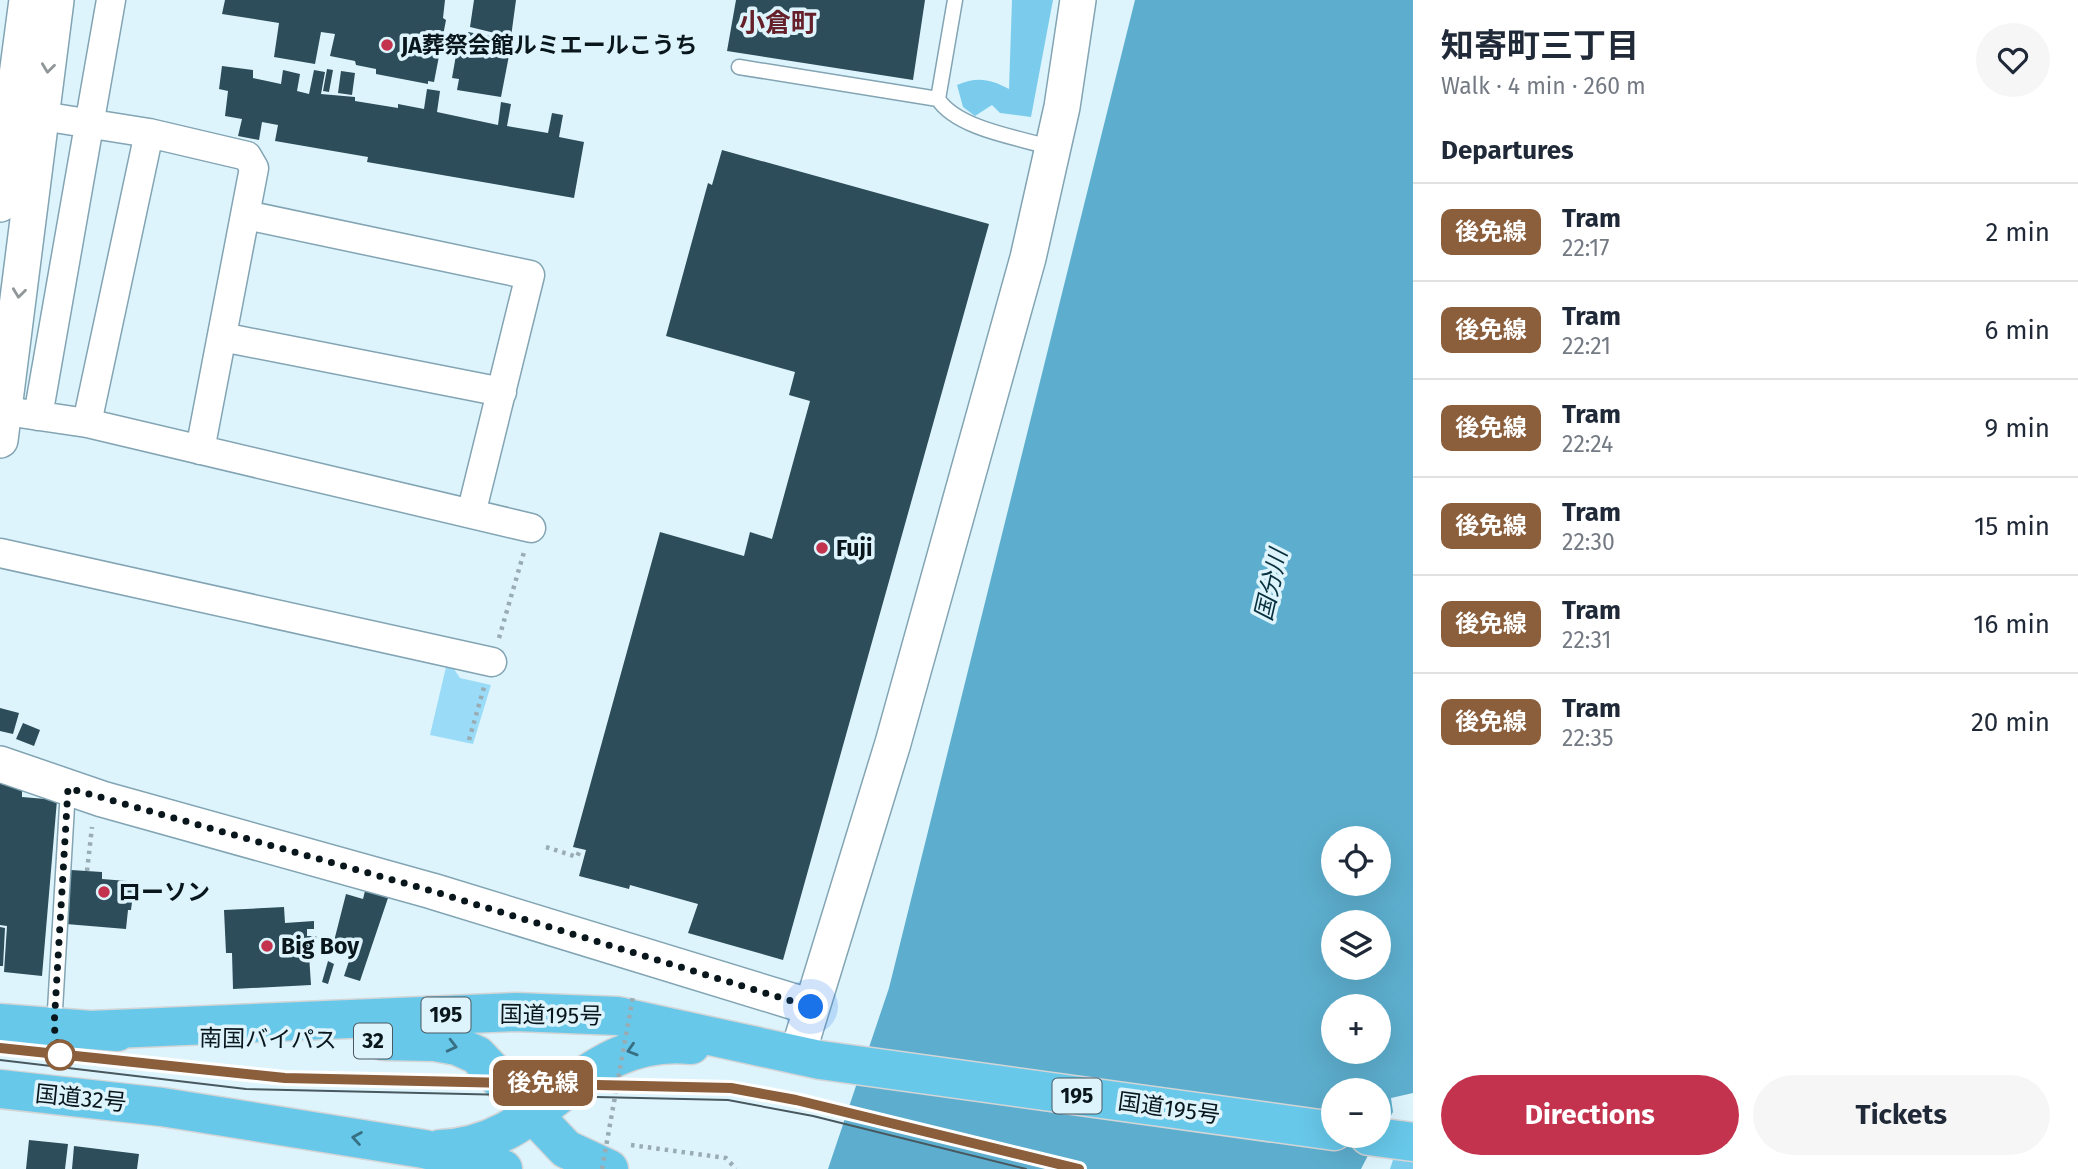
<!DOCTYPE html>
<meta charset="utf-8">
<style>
:root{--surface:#fff;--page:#f6f6f7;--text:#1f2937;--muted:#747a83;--line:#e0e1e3;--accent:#c4334e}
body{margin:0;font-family:"Fira Sans","Noto Sans JP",sans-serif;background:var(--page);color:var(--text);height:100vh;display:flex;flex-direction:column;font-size:26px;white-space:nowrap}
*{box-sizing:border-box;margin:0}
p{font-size:23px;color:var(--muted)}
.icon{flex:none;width:38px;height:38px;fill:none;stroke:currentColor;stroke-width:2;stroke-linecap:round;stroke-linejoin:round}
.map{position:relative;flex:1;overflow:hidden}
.drawer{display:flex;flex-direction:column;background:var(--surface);width:665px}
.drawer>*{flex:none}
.badge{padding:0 14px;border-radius:10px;font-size:24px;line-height:46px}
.buttons{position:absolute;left:1321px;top:826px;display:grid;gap:14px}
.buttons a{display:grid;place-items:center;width:70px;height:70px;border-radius:50%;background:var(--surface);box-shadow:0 7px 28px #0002;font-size:35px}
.you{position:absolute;width:35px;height:35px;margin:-18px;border:5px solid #fff;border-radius:50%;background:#1a73e8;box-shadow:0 0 0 10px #1a73e833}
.map>.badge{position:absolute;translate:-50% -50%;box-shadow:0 0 0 4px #fff}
h2{padding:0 28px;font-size:26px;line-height:63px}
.round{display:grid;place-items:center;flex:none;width:74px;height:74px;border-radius:37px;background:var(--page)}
.summary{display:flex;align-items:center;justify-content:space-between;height:119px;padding:0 28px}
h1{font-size:33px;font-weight:700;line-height:52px}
.primary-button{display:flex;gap:14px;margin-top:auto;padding:14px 28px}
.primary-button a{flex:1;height:80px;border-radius:42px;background:var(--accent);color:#fff;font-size:28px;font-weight:700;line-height:80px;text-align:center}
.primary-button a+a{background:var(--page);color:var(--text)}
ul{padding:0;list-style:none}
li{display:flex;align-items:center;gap:21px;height:98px;padding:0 28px;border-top:2px solid var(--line)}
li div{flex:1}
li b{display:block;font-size:26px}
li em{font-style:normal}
li .badge{min-width:77px;font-weight:700;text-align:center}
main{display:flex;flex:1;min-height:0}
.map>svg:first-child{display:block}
</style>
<main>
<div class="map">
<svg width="1413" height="1169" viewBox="0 0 1413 1169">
<rect width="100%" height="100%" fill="#def4fd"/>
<path fill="#9adcf8" d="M446,667l8,2 6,9 31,7 -18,59 -43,-9z"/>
<path fill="#7bccec" d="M1012,0h41l-22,117 -31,-4 -8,-8 -17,11 -12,-9 -6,-22c20,-9 34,-6 52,4z
M1393,1160l20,1v8h-23z"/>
<path fill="#5daece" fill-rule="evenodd" d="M1135,0h278v1093l-22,5 2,14 -14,23v-45h-45v46h44l-17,33h-533l61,-181zM1334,838h45v46h-45zM1334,922h45v46h-45zM1334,1006h45v46h-45z"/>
<path fill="#2c4d59" d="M225,0h220l-2,18 3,2 -12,62 -6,-1v3l-52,-10v-5l-20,-4 -1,-4 -25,-5 5,-22 -14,-2 -6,32 -41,-7 5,-34 -57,-9z
M474,0h42l-5,37 -41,-10z
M736,0h189l-12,80 -186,-29z
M468,32l44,8 -11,57 -44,-7 2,-11 -7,-1 7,-40 8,1z
M222,66l31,4v8l28,6 2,-14 17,4 -3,17 12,3 5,-24 11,2 -4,22 34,3v4l43,7v-4l26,5 3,-20 13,2 -3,21 61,13 3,-23 10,2 -4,22 41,7 4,-20 11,2 -4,22 25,5 -10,56 -207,-36 1,-5 -93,-16 3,-16 -16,-3 -3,18 -21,-4 4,-17 -17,-3 3,-25 -9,-2z
M327,69l6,1 -4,22 -6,-1z
M341,71l14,2 -3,22 -14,-2z
M722,150l267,74 -206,736 -95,-27 10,-29 -68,-19 -1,4 -50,-13 7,-26 -13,-3 87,-315 84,24 6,-24 22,7 38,-138 -21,-6 6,-23 -129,-36 42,-153 4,2z
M0,708l19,5 -6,21 -13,-3z
M23,723l17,7 -6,16 -18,-7z
M0,780l22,7v10l35,3 -15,176 -38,-4 3,-46 -7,-1z
M71,870l31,2v7l38,3 -2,20h-6l-1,8h-3l-2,19 -60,-5z
M365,891l23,7 -28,83 -16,-5 7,-21 -19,-6 14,-55 17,5z
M284,907l1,16 29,-2v8h-7v7h9l1,3 -9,1 3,45 -78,4 -1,-36h-6l-2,-43z
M0,927l5,1 -2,38h-3z
M328,961l6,3 -6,20 -6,-2z
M29,1140l39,4 -3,25h-39z
M74,1146l65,8 -2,15h-65z"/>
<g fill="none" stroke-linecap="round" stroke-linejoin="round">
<g stroke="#82a4b3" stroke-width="17">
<path id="service" d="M955,0l-17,99c19,30 82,39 115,49
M739,67l199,32
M54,1027l14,-238"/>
</g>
<g stroke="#82a4b3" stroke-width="31">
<path id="minor" d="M23,113l126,20 98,23 7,12 -54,282
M246,215l284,60 -59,239
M222,337l280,55
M0,410l87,13 444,105
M38,416l73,-416
M87,423l62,-290
M0,553l492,109"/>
</g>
<g stroke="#82a4b3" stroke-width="38">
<path id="tertiary" d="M0,204l27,-204
M0,440l56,-440
M0,764l102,35 330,92 379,116
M797,1056l96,-313 135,-485 34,-151 16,-107"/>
</g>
<g stroke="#d3d5d6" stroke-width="41">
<path id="trunk" d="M0,1023l117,9
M90,1030l426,-18 102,4 202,44 514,71
M383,1041l52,1 22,4 20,9 89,94 43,20
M0,1089l162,18 262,42 79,20
M1369,1136l44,6
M440,1149c108,-4 137,-115 251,-104"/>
</g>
<path stroke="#99acb4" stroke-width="4.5" stroke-dasharray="3.5 5" stroke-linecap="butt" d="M499,638l25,-86
M469,740l15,-53
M546,847l31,10 3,-7
M87,871l5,-44
M631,1145l95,13 10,11"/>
<use href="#service" stroke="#fff" stroke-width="14"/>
<use href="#minor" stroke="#fff" stroke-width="28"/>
<use href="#tertiary" stroke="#fff" stroke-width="35"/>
<use href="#trunk" stroke="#68c8ea" stroke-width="38"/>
<path stroke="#48585f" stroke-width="2" d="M0,1048l285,30 446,10 84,16 264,65
M0,1060l246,29 482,11 85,16 213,53"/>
<path stroke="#99acb4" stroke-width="4.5" stroke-dasharray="3.5 5" stroke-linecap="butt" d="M602,1169l31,-173"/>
</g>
<defs><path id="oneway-chevron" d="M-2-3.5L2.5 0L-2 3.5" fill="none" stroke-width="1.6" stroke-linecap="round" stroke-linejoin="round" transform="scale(1.75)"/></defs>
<g stroke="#909799">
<use href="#oneway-chevron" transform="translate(48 68) rotate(97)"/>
<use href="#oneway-chevron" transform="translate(19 293) rotate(97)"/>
</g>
<g stroke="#387083">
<use href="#oneway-chevron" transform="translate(452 1046) rotate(14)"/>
<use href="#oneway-chevron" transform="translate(632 1050) rotate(163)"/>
<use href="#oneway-chevron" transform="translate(357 1138) rotate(-171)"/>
</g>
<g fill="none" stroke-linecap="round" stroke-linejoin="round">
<g stroke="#fff" stroke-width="16">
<path id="line" d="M0,1048l285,30 446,10 65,12 283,69"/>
</g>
<use href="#line" stroke="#8b5e3c" stroke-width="10"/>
<path stroke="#09171c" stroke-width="7" stroke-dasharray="0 12.6" d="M60,1055l-6,-28 14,-239 364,103 379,116"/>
</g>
<g fill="#c4334e" stroke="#def4fd" stroke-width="2.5">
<circle cx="387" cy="45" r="7"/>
<circle cx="822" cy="548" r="7"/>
<circle cx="104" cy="892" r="7"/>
<circle cx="267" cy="946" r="7"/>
</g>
<circle fill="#fff" stroke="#8b5e3c" stroke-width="3.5" cx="60" cy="1055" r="14"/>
<g text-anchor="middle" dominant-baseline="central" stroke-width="7" stroke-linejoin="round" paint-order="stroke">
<g fill="#def4fd" stroke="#495960" stroke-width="2">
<rect x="421.5" y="997.5" width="49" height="35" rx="5"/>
<rect x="354" y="1023.5" width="38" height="35" rx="5"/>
<rect x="1052.5" y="1078.5" width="49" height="35" rx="5"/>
</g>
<g font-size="21" font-weight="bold" fill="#09171c">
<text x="446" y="1015">195</text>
<text x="373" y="1041">32</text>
<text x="1077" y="1096">195</text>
</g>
<g font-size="23" font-weight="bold" fill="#09171c" stroke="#def4fd" text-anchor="start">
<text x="401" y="45">JA葬祭会館ルミエールこうち</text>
<text x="836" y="548">Fuji</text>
<text x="118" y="892">ローソン</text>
<text x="281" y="946">Big Boy</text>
</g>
<g font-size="23" fill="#09171c" stroke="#def4fd">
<text transform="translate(551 1015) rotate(1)">国道195号</text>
<text transform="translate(268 1039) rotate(1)">南国バイパス</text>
<text transform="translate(81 1098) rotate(6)">国道32号</text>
<text transform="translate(1169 1108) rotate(8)">国道195号</text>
</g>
<g font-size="24" font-style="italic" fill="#072f3c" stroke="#def4fd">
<text transform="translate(1271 585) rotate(-77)">国分川</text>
</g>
<g font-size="26" font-weight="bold" fill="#66202a" stroke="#def4fd">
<text x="778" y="23">小倉町</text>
</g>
</g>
</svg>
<div class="buttons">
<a><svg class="icon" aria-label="locate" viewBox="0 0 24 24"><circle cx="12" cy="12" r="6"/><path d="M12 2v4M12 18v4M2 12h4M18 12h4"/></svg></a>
<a><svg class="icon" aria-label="layers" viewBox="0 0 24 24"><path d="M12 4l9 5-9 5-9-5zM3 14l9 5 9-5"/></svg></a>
<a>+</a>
<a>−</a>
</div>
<div class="you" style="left:811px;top:1007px"></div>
<b class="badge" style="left:543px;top:1083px;background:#8b5e3c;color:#fff">後免線</b>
</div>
<section class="drawer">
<div class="summary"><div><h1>知寄町三丁目</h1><p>Walk · 4 min · 260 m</p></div><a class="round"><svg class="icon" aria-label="heart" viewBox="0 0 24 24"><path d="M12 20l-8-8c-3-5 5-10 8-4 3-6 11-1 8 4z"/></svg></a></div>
<h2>Departures</h2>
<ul>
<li><span class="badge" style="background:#8b5e3c;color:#fff">後免線</span><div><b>Tram</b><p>22:17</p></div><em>2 min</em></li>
<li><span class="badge" style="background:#8b5e3c;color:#fff">後免線</span><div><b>Tram</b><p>22:21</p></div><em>6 min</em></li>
<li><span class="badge" style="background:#8b5e3c;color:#fff">後免線</span><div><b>Tram</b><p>22:24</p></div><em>9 min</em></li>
<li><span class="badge" style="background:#8b5e3c;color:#fff">後免線</span><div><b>Tram</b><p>22:30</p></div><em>15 min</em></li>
<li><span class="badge" style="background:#8b5e3c;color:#fff">後免線</span><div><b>Tram</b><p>22:31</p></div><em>16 min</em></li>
<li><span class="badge" style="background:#8b5e3c;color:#fff">後免線</span><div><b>Tram</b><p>22:35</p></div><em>20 min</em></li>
</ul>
<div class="primary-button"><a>Directions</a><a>Tickets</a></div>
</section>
</main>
